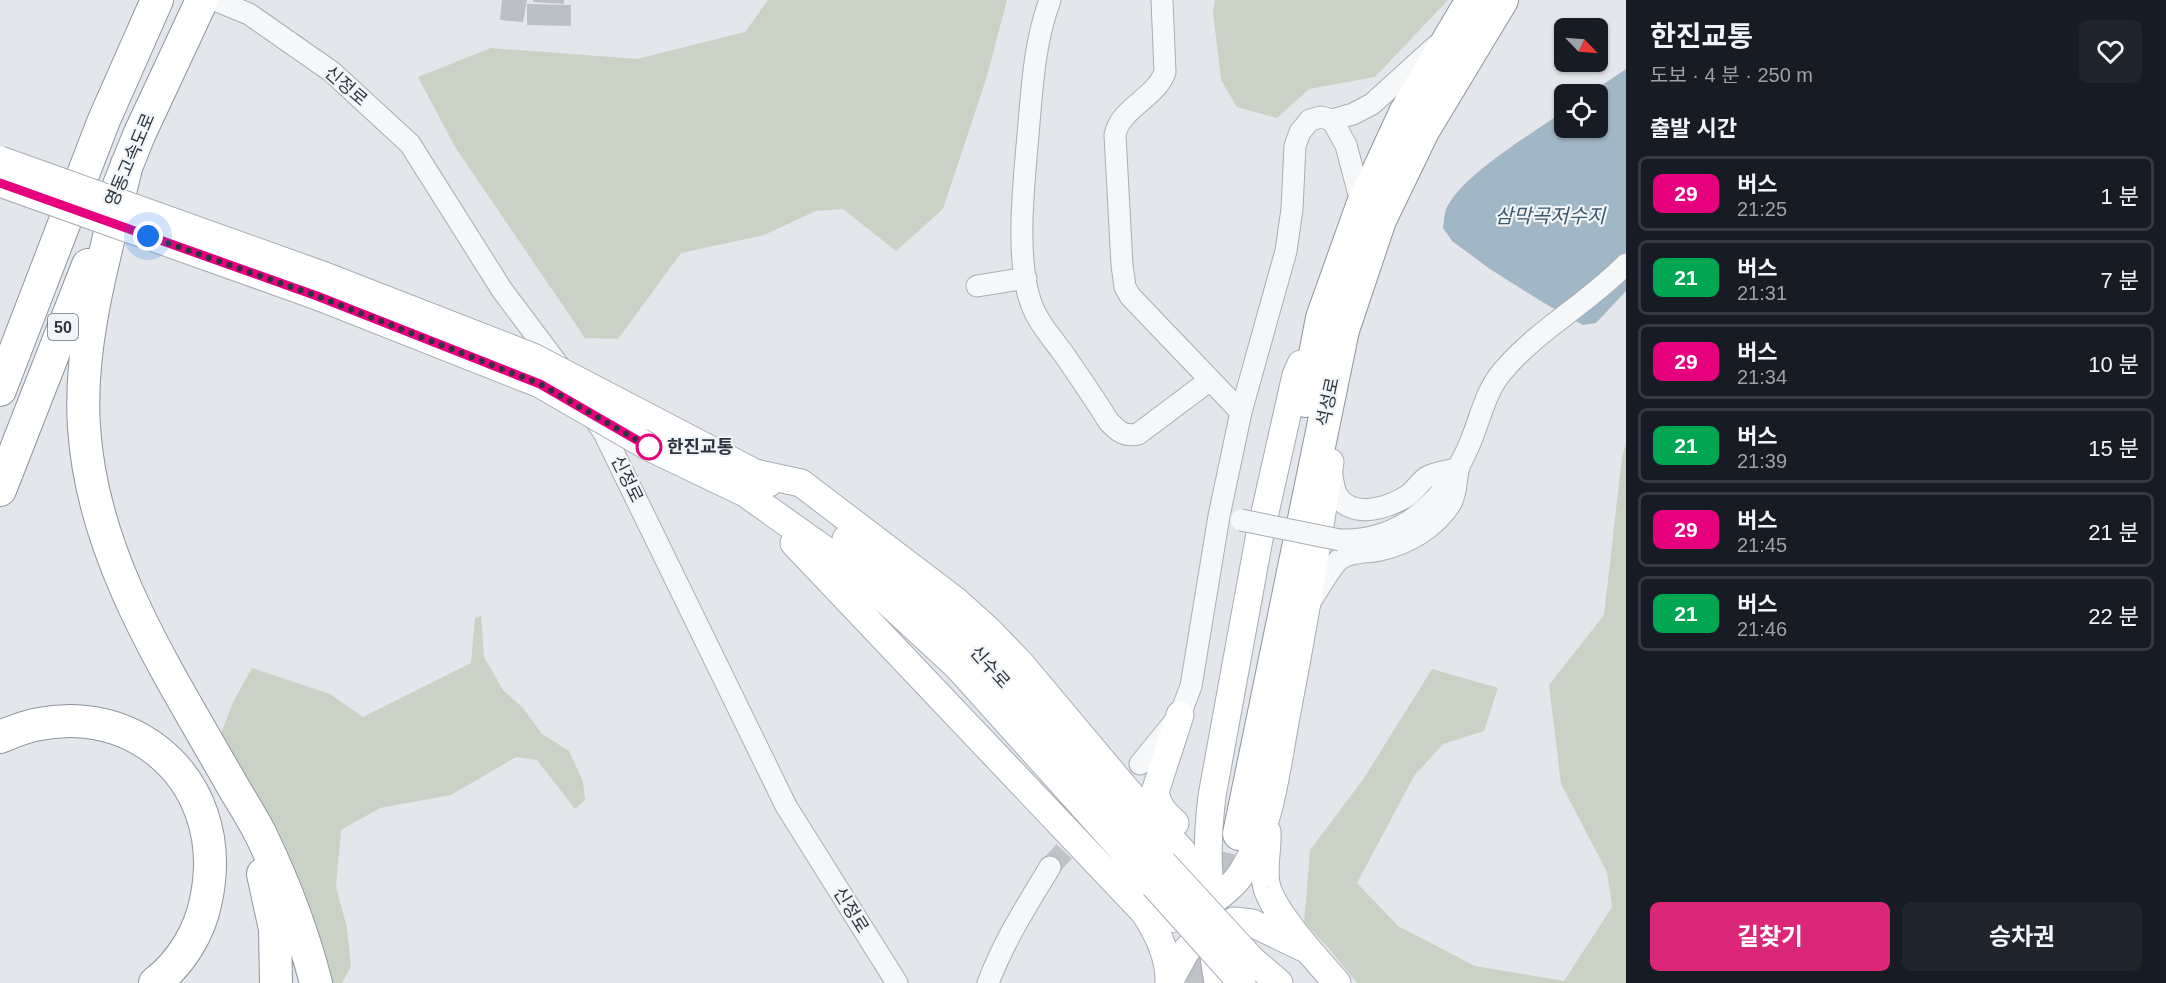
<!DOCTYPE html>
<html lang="ko">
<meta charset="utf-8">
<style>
:root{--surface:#171b24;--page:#20242c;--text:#f1f3f6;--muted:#9ea1a6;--line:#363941;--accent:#db2777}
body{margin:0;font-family:Helvetica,"Noto Sans KR",sans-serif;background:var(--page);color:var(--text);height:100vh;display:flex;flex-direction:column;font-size:22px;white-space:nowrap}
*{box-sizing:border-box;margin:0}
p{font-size:20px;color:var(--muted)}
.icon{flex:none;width:33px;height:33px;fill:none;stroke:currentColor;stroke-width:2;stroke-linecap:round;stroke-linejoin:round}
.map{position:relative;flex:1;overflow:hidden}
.drawer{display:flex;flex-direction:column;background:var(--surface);width:540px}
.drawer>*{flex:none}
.badge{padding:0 12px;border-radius:9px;font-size:21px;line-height:39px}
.needle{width:39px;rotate:115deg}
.tools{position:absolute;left:1554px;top:18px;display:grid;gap:12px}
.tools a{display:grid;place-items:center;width:54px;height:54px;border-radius:9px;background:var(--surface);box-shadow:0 2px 4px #0004;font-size:30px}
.you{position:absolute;width:30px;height:30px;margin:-15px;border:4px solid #fff;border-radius:50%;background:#1a73e8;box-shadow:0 0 0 9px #1a73e833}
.map>.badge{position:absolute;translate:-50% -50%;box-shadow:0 0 0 3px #fff}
h2{padding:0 24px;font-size:22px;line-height:54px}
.round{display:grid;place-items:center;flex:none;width:63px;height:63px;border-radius:9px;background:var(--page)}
.summary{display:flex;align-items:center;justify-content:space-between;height:102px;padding:0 24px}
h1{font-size:28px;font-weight:700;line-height:45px}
.action{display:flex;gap:12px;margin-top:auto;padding:12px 24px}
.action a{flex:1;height:69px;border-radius:9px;background:var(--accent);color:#fff;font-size:24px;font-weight:700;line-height:69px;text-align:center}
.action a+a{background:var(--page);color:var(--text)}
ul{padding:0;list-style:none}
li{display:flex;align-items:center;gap:18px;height:75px;margin:0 12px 9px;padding:0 12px;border:3px solid var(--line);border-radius:9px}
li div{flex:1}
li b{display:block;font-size:22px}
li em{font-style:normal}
li .badge{min-width:66px;font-weight:700;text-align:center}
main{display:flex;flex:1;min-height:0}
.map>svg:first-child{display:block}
</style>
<main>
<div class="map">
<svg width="1626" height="983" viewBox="0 0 1626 983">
<rect width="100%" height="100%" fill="#e3e6ea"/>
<path fill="#cad2c5" d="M768,0h239l-20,76 -44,133 -47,42 -53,-42 -27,2 -52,24 -83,18 -63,86 -33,-1 -130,-191 -37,-70 73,-29 146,11 108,-27z
M1215,0h233l-73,77 -66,12 -32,29 -40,-11 -16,-27 -8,-68z
M1626,443v540h-269l-26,-32 -27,-29 6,-72 54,-72 68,-109 66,19 -14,43 -41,13 -29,32 -57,107 41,43 77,40 89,15 48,-74 -5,-35 -46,-88 -12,-99 55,-70 18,-158z
M481,616l3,41 19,33 20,18 19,26 27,17 14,30 2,19 -10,9 -38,-49 -21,-3 -65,38 -71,13 -39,22 -5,57 11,41 4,38 -9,17h-19l-104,-244 14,-37 19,-34 78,26 33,23 108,-54 4,-45z"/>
<path fill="#a2b7c5" d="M1626,69v222l-30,32 -13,2 -39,-22 -54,-34 -38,-28 -9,-13c1,-6 1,-13 3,-19 16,-35 86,-75 118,-98v17h34v-34h-9z"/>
<path fill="#bbc0c6" d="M502,0h25l-4,22 -23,-2z
M533,0h31v4l-31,-2z
M527,4l44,1v21l-44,-1z"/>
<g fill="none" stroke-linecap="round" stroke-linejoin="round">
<path stroke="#bfc3c8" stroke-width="21" stroke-dasharray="21 10" stroke-linecap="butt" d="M1050,867l35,-39"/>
<path stroke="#bfc3c8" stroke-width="32" stroke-dasharray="32 16" stroke-linecap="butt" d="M1212,882l12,-51
M1188,983l13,-55"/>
<g stroke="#a9aeb4" stroke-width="23">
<path id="minor" d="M215,0l34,14 83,58 78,72 92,146 60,80
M1050,0c-16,43 -18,89 -22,135 -4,47 -13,123 3,168 6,18 21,35 32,50 16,23 31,45 46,69 9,9 15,15 29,12l72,-54
M1162,0l3,72c-9,26 -45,36 -50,63l7,130 3,22 5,9 111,116
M1332,120l14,25 16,61
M977,286l49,-8
M593,416l11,17 182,373 111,177
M1331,470c2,9 2,19 7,27 16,22 50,11 69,-1 8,-5 13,-15 20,-19 9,-5 22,-6 32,-9
M1340,540c63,2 107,-41 130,-97 10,-23 15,-51 32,-71 35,-42 85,-68 124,-108
M1308,605c8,-11 23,-39 32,-46 11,-8 27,-6 40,-9 28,-6 55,-22 71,-47 5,-8 5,-22 7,-32
M1140,764l40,-49 11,-29 28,-170 22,-104 45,-161 6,-42 3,-63 5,-14 10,-12 11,-3 11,3 21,-6 19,-10 64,-58
M988,983c16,-42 39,-78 62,-116"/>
</g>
<g stroke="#a4acb4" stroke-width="29">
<path id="major" d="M646,416l109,57 14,10
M649,447l96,46 107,76 105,97 197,219
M755,473l46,10 155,118 31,28 33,34 120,143 42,45 15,27 8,20 13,85
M846,539l17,12 111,96 189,216
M794,543l350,369c14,21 26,45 25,71
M1175,823c-10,-9 -18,-17 -20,-31l25,-77
M1267,832c1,18 -5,38 0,56 9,28 50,72 70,95
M1211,894c-5,-33 -3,-65 1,-98l47,-257 37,-164 5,-11
M1144,912c5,3 11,6 16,7 25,3 68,-25 81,-45 30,-46 35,-104 45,-157 16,-84 31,-170 44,-255
M1252,960l27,23
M1170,980l16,-29 11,-13 37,-17 18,2 52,25"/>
</g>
<g stroke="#8c959e" stroke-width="34">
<path id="highway" d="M127,164c-20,84 -49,177 -43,263 8,129 81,240 143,349 11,20 24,39 34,59 23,48 42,97 55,148
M119,185l20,-50 63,-135
M0,390l104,-270 53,-120
M1306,401l16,-83 40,-112 43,-93 67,-113
M0,490l88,-225
M0,737c117,-54 233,36 206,163 -6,32 -25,63 -51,83
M1239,834l104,-504 37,-110 43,-89 79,-131
M263,874l12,55 1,54"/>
</g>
<use href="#minor" stroke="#f5f7f8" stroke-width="21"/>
<use href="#major" stroke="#fff" stroke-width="27"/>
<use href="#highway" stroke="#fff" stroke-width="32"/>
<g stroke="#a9aeb4" stroke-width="23" stroke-linecap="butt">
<path id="minor-bridge" d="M1241,520l99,20"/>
</g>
<g stroke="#a4acb4" stroke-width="29" stroke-linecap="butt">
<path id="major-bridge" d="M0,160l325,116 208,81 113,59
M0,183l317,113 223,88 109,63
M1163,863l89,97
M1154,885l88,98"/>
</g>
<use href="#minor-bridge" stroke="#f5f7f8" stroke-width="21"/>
<use href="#major-bridge" stroke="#fff" stroke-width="27"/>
</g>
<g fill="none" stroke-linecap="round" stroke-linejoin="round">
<g stroke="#fff" stroke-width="14">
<path id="line" d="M0,183l317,113 223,88 109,63"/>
</g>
<use href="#line" stroke="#e6007e" stroke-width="9"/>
<path stroke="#2d3640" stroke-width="6" stroke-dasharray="0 10.8" d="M148,236l169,60 223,88 109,63"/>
</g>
<circle fill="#fff" stroke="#e6007e" stroke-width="3" cx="649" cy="447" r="12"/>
<g text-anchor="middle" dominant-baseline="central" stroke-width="4.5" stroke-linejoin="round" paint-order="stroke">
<rect fill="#f2f5f7" stroke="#686f77" stroke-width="1.5" x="48" y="314" width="30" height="26" rx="4.5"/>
<g font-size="16" font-weight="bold" fill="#2d3640">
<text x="63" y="327">50</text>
</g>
<g font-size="18" fill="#2d3640" stroke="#f2f5f7">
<text transform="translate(346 86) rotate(41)">신정로</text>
<text transform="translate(130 160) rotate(-67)">영동고속도로</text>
<text transform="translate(1328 402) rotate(-78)">석성로</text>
<text transform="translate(627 479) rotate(64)">신정로</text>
<text transform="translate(990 667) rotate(48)">신수로</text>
<text transform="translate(851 910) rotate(58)">신정로</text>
</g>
<g font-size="18" font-weight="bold" fill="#2d3640" stroke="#f2f5f7" text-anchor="start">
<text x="667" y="447">한진교통</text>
</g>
<g font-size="20" font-style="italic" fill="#3b586f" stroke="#f2f5f7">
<text x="1550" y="216">삼막곡저수지</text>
</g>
</g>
</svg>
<div class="tools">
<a><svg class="needle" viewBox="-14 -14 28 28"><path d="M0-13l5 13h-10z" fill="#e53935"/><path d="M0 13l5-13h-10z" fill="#9ea1a6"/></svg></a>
<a><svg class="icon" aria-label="locate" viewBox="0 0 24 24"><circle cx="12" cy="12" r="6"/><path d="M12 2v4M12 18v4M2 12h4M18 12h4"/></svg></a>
</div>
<div class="you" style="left:148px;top:236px"></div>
</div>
<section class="drawer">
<div class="summary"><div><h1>한진교통</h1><p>도보 · 4 분 · 250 m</p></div><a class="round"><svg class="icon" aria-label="heart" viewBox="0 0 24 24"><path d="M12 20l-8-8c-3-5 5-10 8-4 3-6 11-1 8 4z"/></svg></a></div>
<h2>출발 시간</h2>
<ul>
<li><span class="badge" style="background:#e6007e;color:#fff">29</span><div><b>버스</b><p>21:25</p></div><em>1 분</em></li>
<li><span class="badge" style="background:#00a651;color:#fff">21</span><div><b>버스</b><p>21:31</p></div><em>7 분</em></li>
<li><span class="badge" style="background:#e6007e;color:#fff">29</span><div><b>버스</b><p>21:34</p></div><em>10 분</em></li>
<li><span class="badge" style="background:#00a651;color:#fff">21</span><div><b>버스</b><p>21:39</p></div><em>15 분</em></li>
<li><span class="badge" style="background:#e6007e;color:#fff">29</span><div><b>버스</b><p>21:45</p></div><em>21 분</em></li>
<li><span class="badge" style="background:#00a651;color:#fff">21</span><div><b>버스</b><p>21:46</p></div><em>22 분</em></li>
</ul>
<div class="action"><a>길찾기</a><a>승차권</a></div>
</section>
</main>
